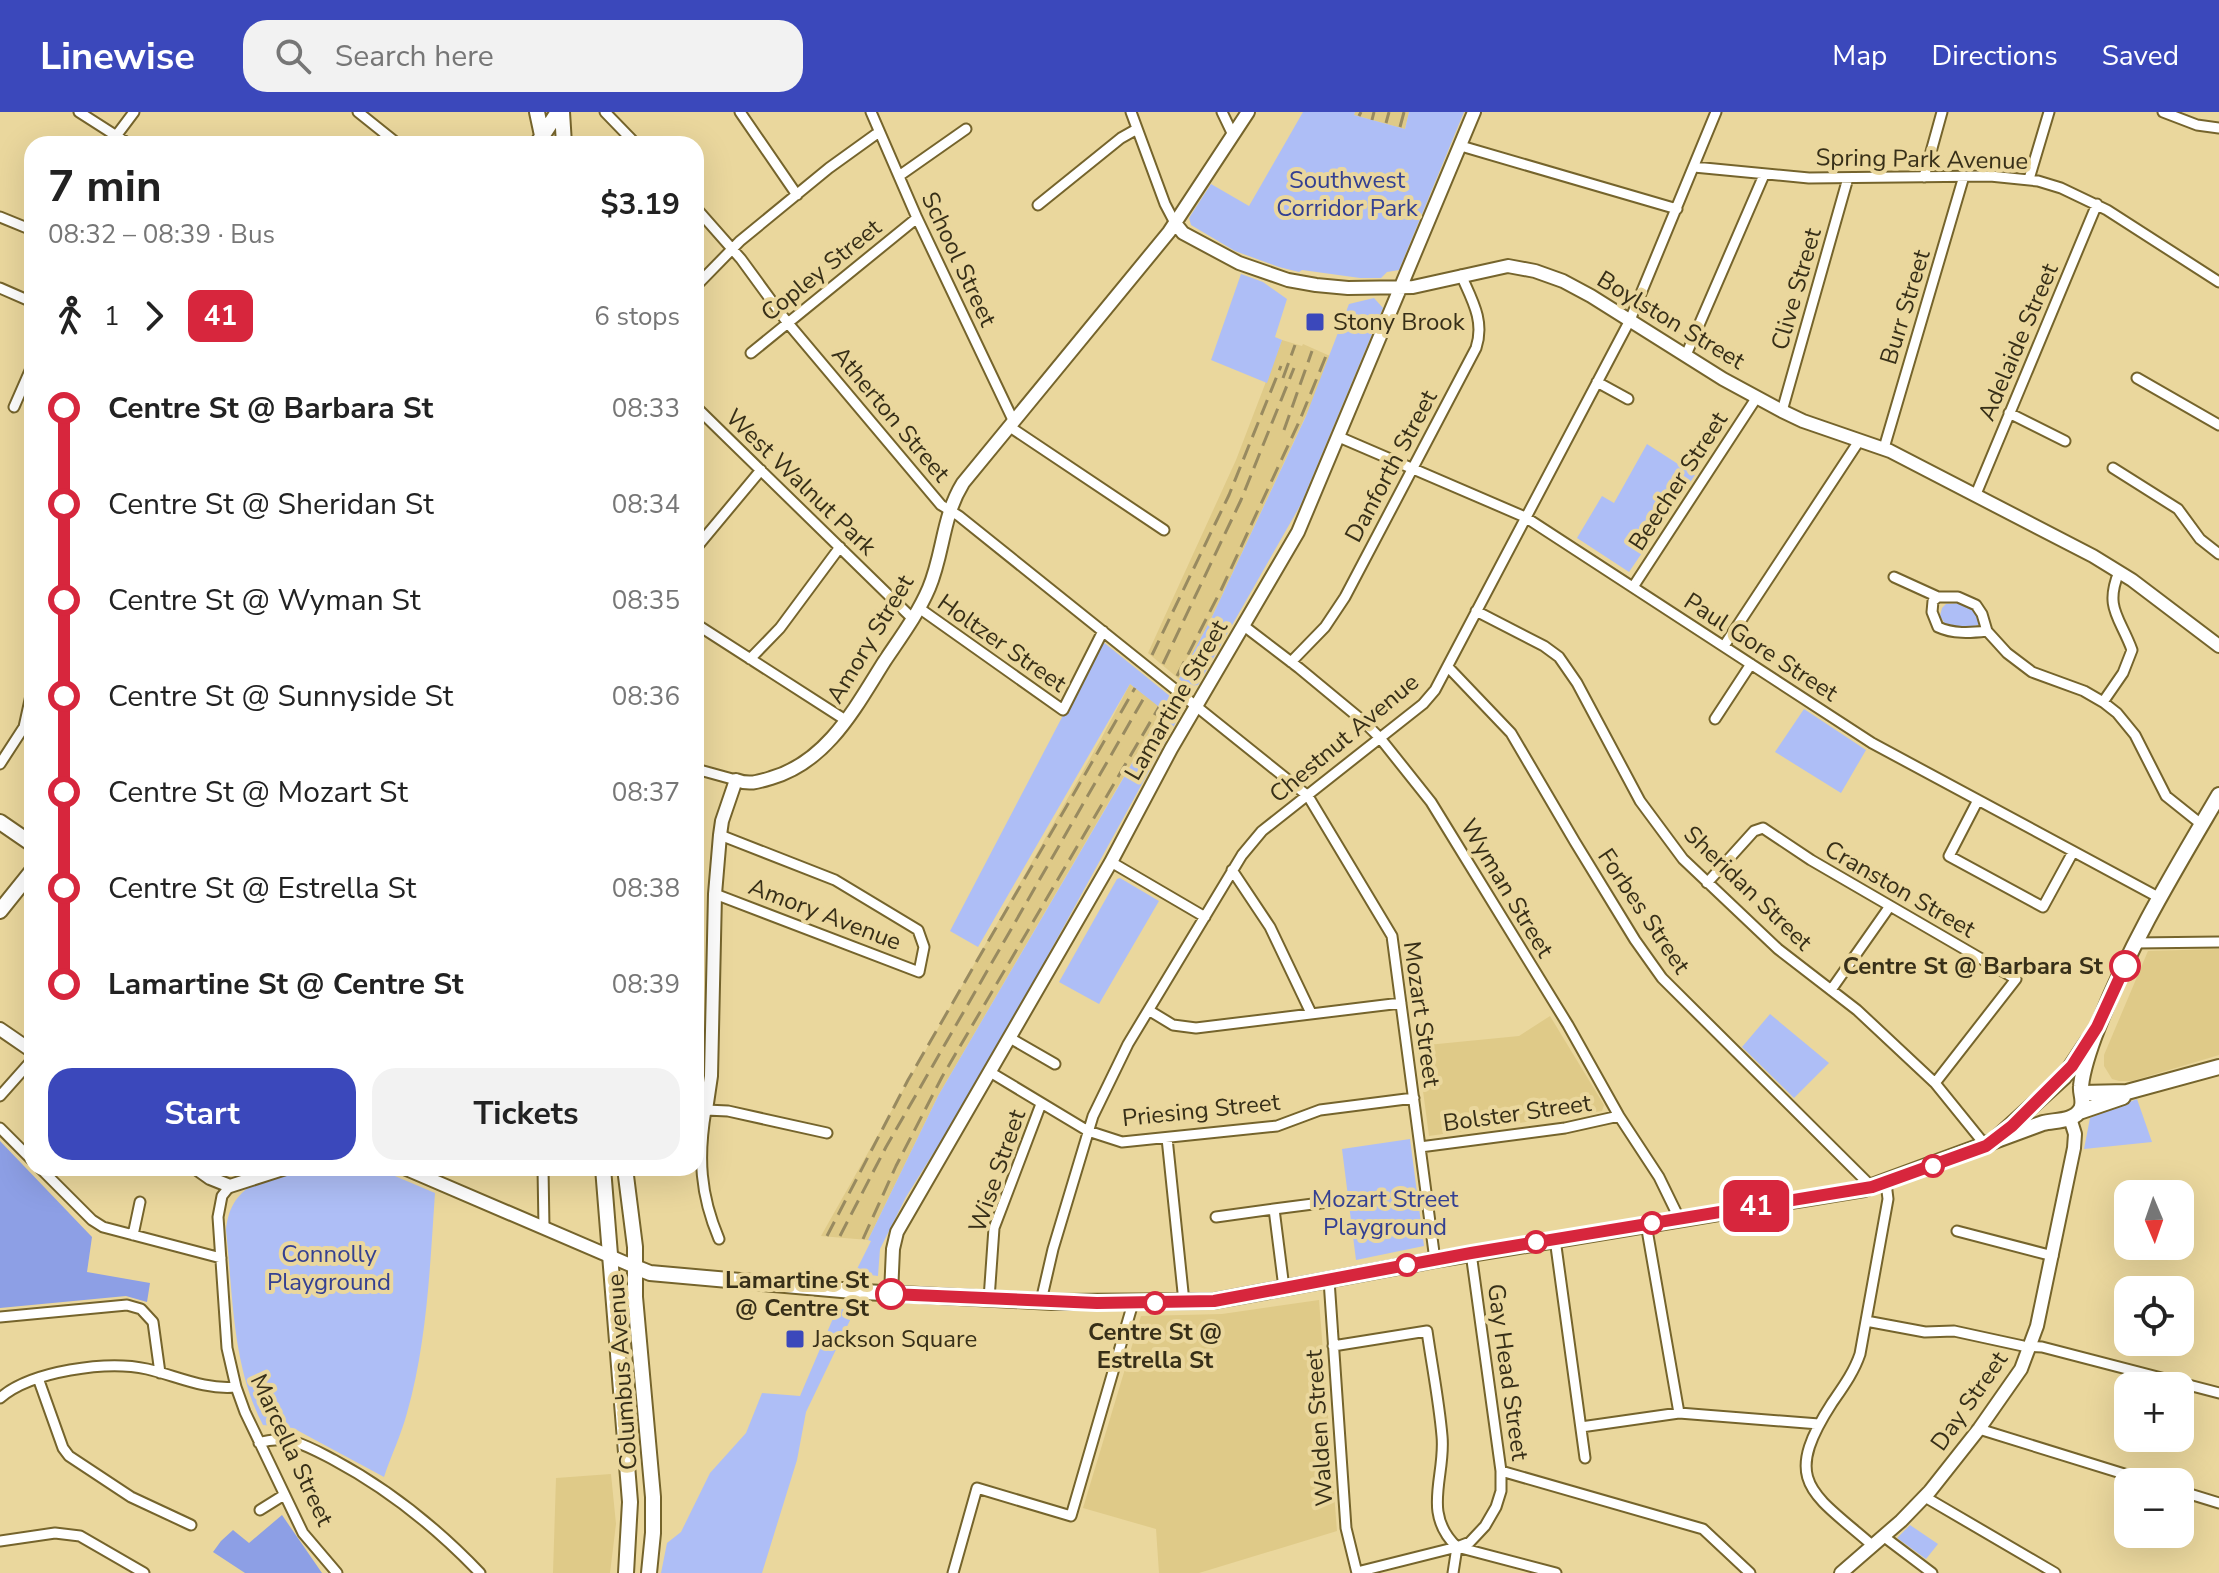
<!DOCTYPE html>
<meta charset="utf-8">
<style>
:root{--surface:#fff;--page:#f2f2f2;--text:#222;--muted:#767676;--accent:#3b48bb}
body{margin:0;font-family:"Nunito Sans",sans-serif;background:var(--page);color:var(--text);height:100vh;display:flex;flex-direction:column;font-size:30px;white-space:nowrap}
*{box-sizing:border-box;margin:0}
p{font-size:26px;color:var(--muted)}
.icon{flex:none;width:44px;height:44px;fill:none;stroke:currentColor;stroke-width:2;stroke-linecap:round;stroke-linejoin:round}
.map{position:relative;flex:1;overflow:hidden}
.panel{position:absolute;left:24px;top:24px;width:680px;height:1040px;display:flex;flex-direction:column;background:var(--surface);border-radius:24px;box-shadow:0 8px 32px #0002}
.panel>*{flex:none}
.badge{padding:0 16px;border-radius:12px;font-size:28px;line-height:52px}
.needle{width:52px;rotate:178deg}
.tools{position:absolute;left:2114px;top:1068px;display:grid;gap:16px}
.tools a{display:grid;place-items:center;width:80px;height:80px;border-radius:16px;background:var(--surface);box-shadow:0 8px 32px #0002;font-size:40px}
.map>.badge{position:absolute;translate:-50% -50%;box-shadow:0 0 0 4px #fff}
.legs{display:flex;align-items:center;gap:12px;height:88px;padding:0 24px;font-size:26px}
.legs p{margin-inline-start:auto}
.head{display:flex;align-items:center;justify-content:space-between;height:136px;padding:0 24px}
h1{font-size:44px;font-weight:700;line-height:60px}
.action{display:flex;gap:16px;margin-top:auto;padding:16px 24px}
.action a{flex:1;height:92px;border-radius:24px;background:var(--accent);color:#fff;font-size:32px;font-weight:700;line-height:92px;text-align:center}
.action a+a{background:var(--page);color:var(--text)}
ul{padding:0 24px;list-style:none}
li{display:flex;align-items:center;gap:28px;height:96px;font-size:30px}
li i{display:grid;place-items:center;width:12px;height:100%;margin:0 10px;background:currentColor}
li i::after{content:'';width:20px;height:20px;margin:-10px;border:6px solid;border-radius:50%;background:var(--surface)}
li p{margin-inline-start:auto}
li:first-child i{background:linear-gradient(#0000 50%,currentColor 0)}
li:last-child i{background:linear-gradient(currentColor 50%,#0000 0)}
header{display:flex;align-items:center;gap:48px;box-sizing:border-box;height:112px;padding:0 40px;background:var(--accent);color:#fff}
header strong{font-size:38px}
nav{display:flex;gap:44px;margin-inline-start:auto;font-size:28px}
.search{width:560px;height:72px;background:var(--page);display:flex;align-items:center;gap:20px;box-sizing:border-box;padding:0 28px;border-radius:24px;color:var(--muted);font-size:30px}
.map>svg:first-child{display:block}
</style>
<header>
<strong>Linewise</strong>
<div class="search"><svg class="icon" aria-label="search" viewBox="0 0 24 24"><circle cx="10" cy="10" r="6"/><path d="M15 15l6 6"/></svg>Search here</div>
<nav><a>Map</a><a>Directions</a><a>Saved</a></nav>
</header>
<div class="map">
<svg width="2219" height="1461" viewBox="0 0 2219 1461">
<rect width="100%" height="100%" fill="#ead79d"/>
<path fill="#dfca88" d="M1355,0h54l-4,17 -51,-14z
M1282,228l20,6 1,-2 27,12 -17,44 -102,219 -32,60 -31,-26 88,-193z
M1130,572l33,25 -225,387 -70,144 -47,-4 280,-497z
M2219,837v106l-87,26h-13l-7,-2 -8,-13v-11l44,-104z
M1550,904l54,89 -2,6 -173,25 -12,-90 102,-10z
M1319,1188l18,231 -138,42h-40l-3,-44 -73,-21 58,-192 81,-2z
M611,1362l5,50 -6,49h-57l3,-95z"/>
<path fill="#aebef6" d="M1303,0h52l-1,3 51,14 4,-17h55l-65,158 -12,2 -6,6h-21l-58,-8 -3,2 -20,-5 -44,-16 -44,-26 -2,-7 22,-34 38,22z
M1241,162l22,8 24,17 -12,38 7,3 -15,43 -56,-23z
M1374,186l9,10 -82,196 -103,181 -10,1 -9,-7 32,-60 95,-203 43,-112z
M1647,332l48,31 -66,97 -52,-34 25,-42 12,7z
M1960,491c11,3 21,11 20,22l-22,3 -13,-4 -5,-8 2,-8 4,-4z
M1102,529l79,64 1,6 -164,299 -52,91 -60,96 -26,52 -2,27 -23,-3 16,-32 -3,-1 70,-144 225,-386 -33,-26 -152,263 -28,-16z
M1804,597l62,41 -25,43 -66,-41z
M1120,766l39,23 -60,103 -40,-22 58,-103z
M1770,902l59,49 -35,35 -52,-51z
M2137,987l15,43 -68,7 6,-31z
M1410,1027l14,107 -68,14 -14,-111z
M314,1056h62l59,25c-5,73 -8,150 -28,220 -6,22 -16,43 -23,64l-91,-49 -30,-3c-31,-59 -30,-130 -37,-195 4,-49 47,-56 88,-62z
M837,1197l28,1 -12,4 -47,98 -9,48 -35,113h-101l6,-30 14,-11 29,-59 36,-40 16,-40 38,3z
M1910,1413l28,19 -12,15 -29,-21z"/>
<path fill="#8d9fe5" d="M0,1029l92,96 -5,35 63,11 -3,19 -21,-6 -126,12z
M282,1403l40,58h-77l-32,-21 8,-11 12,-11 16,13z"/>
<g fill="none" stroke-linecap="round" stroke-linejoin="round">
<g stroke="#75642c" stroke-width="13">
<path id="minor" d="M79,0l50,32
M358,0l40,32
M605,0l31,32
M740,0l57,83
M871,0l46,106 97,204
M1131,0l34,92 10,19
M1222,0l11,23
M2163,0l34,13 22,3
M116,24l18,-24
M1461,34l216,63
M1694,55l115,11 181,-2 48,5 23,7 46,22 112,72
M899,64l67,-47
M1924,65l18,-65
M2029,67l20,-67
M1038,93l83,-67 16,-9
M696,96l45,51 46,63 154,183 18,11 349,280 84,140 43,324
M0,105l32,13
M696,174l44,-45 89,-73 50,-36
M0,176l32,14
M751,241l166,-135
M1686,243l78,-180
M2137,266l82,47
M1597,270l31,17
M14,295l18,-41
M696,295l217,212
M1782,299l66,-233
M2009,301l56,28
M1010,315l154,103
M1339,325l186,80 347,226 286,154
M1884,336l80,-272
M2113,356l65,41 22,30 19,15
M1976,382l121,-290
M696,436l65,-78
M1894,465l44,20h20l18,8 6,9 5,17 20,22 25,19 52,19 19,11 14,11 18,22 31,61 35,28
M1633,475l124,-190
M1938,485l-5,4 -1,11 6,15c15,7 32,6 49,4
M919,496l144,102 40,-79
M1476,499l68,35 15,11 18,26 63,118 43,58 95,90 79,61 78,73 51,63
M696,512l151,97
M1244,514l55,42 64,53 17,17 51,64 137,223 51,91 40,61 20,41
M1724,534l135,-205
M750,547l30,-31 60,-81
M1291,550l34,-35 20,-30 131,-249c9,-27 -4,-48 -15,-73
M1448,555l63,66 64,109 60,98 27,38 210,209
M2103,590l20,-29 9,-23c-12,-33 -28,-42 -13,-78
M1715,607l36,-55
M0,652l24,-37 8,-36
M696,657l40,11
M1978,688l-29,56 94,51 30,-55
M1111,750l94,55
M1232,758l38,57 41,86
M1707,771l47,-52 9,-3 48,32 205,119 -81,104
M715,782l204,78 5,-25 -6,-17 -83,-50 -115,-45
M2135,831l84,-1
M1831,878l59,-84
M1150,899l23,14 23,3 205,-25
M1010,926l45,26
M990,960l98,59 34,11 155,-16 43,-16 94,-12
M0,984l32,-36
M0,1016l32,32
M1167,1026l17,164
M1420,1035l145,-19 54,-12
M40,1056l52,52 11,7 118,31
M543,1056l1,60
M230,1074l-8,10 -4,21 9,131 9,39 9,25 58,121 34,40
M1216,1105l58,-8
M1646,1112l33,189
M1957,1119l96,25
M133,1123l7,-33
M719,1127c-19,-45 -21,-82 -13,-129l22,1 99,22
M1555,1127l30,219
M1329,1168l17,248 11,45
M1284,1176l-10,-79 70,-9
M989,1187l5,-71 47,-124
M1041,1189l12,-52 40,-133 35,-72 114,-189 20,-24 161,-127 12,-14 195,-370 86,-208
M0,1205l127,-12 14,4 12,13 7,51
M1866,1209l59,11 29,-1 69,15 19,1 177,46
M1333,1234l94,-15c5,35 12,70 15,105 4,40 -21,77 15,111l99,26
M38,1266l25,70 6,8 62,41 60,28
M0,1286c31,-27 107,-38 147,-29 30,7 57,21 89,18
M1581,1315l98,-14 140,11
M1979,1317l171,53
M259,1331c28,-10 50,4 75,17 56,30 102,67 146,113
M1501,1359l202,58 47,44
M2180,1379l39,12
M1925,1385l130,76
M260,1398l24,-15
M1883,1424l49,37
M0,1429l55,-8 25,3 64,37
M1872,1433c-61,-53 -91,-63 -40,-142 11,-16 22,-31 28,-49l28,-155 -2,-16
M1357,1460l100,-25 13,-5 15,-16 11,-19 5,-16v-20l-30,-218
M953,1461l24,-85 94,28 62,-213
M1453,1461l4,-26"/>
</g>
<g stroke="#75642c" stroke-width="16">
<path id="tertiary" d="M1175,111l8,10 56,30 49,17 28,5 32,3 65,-1 95,-21 27,5 28,10 28,15 132,83 59,32 21,10 87,30 203,105 39,24 87,66
M0,917l32,22
M696,998h10l5,-34 4,-182 5,-59 2,-14 14,-41c13,5 22,2 35,-2 56,-16 84,-70 113,-116 16,-24 34,-48 45,-74 15,-36 13,-71 34,-105l206,-251 79,-120
M196,1056l14,10 20,8 56,-18
M404,1056l231,99
M891,1182l2,-45 4,-17 214,-370 60,-113 127,-217 176,-420
M1841,1461l60,-52 29,-30 49,-62 42,-60 16,-43 37,-178 1,-14 -5,-16"/>
</g>
<g stroke="#75642c" stroke-width="18">
<path id="secondary" d="M0,710l32,22
M2082,981l45,-1 92,-25
M2079,1000l44,-15
M1999,1024l65,-59 24,-36
M635,1155l15,6 214,19 188,10 162,-1 221,-41 429,-71 179,-66c12,-3 31,-1 38,-14 4,-8 -1,-15 0,-23 2,-20 10,-41 17,-59 31,-82 77,-157 121,-232"/>
</g>
<g stroke="#75642c" stroke-width="18">
<path id="primary" d="M537,0l6,28
M562,0l2,32
M537,32l21,-32
M0,799l32,-40
M603,1056l27,334 -4,71
M625,1056l10,79v50l18,200v36l-4,40"/>
</g>
<use href="#minor" stroke="#fff" stroke-width="9"/>
<use href="#tertiary" stroke="#fff" stroke-width="12"/>
<use href="#secondary" stroke="#fff" stroke-width="14"/>
<use href="#primary" stroke="#fff" stroke-width="14"/>
<path stroke="#988a60" stroke-width="3" stroke-dasharray="16 8" stroke-linecap="butt" d="M1359,4l2,-4
M1372,8l2,-8
M1386,11l3,-11
M1400,15l4,-15
M1283,266l12,-33
M1284,318l28,-79
M1152,543l77,-160 52,-129
M1163,552l78,-164 53,-132
M1177,564l44,-86 78,-168 27,-66
M827,1124l81,-156 227,-392
M840,1124l46,-89 259,-451
M863,1127l33,-73 46,-89 217,-370"/>
</g>
<g fill="none" stroke-linecap="round" stroke-linejoin="round">
<g stroke="#fff" stroke-width="18">
<path id="line-1" d="M891,1182l206,9 117,-2 257,-48 401,-66 114,-41 26,-20 60,-60 25,-39 28,-61"/>
</g>
<use href="#line-1" stroke="#d7263d" stroke-width="12"/>
</g>
<g fill="#3b48bb" stroke="#ead79d" stroke-width="3">
<rect x="1305" y="200" width="20" height="20" rx="4"/>
<rect x="785" y="1217" width="20" height="20" rx="4"/>
</g>
<g fill="#fff" stroke="#d7263d" stroke-width="4">
<circle cx="2125" cy="854" r="14"/>
<circle cx="1933" cy="1054" r="10"/>
<circle cx="1652" cy="1111" r="10"/>
<circle cx="1536" cy="1130" r="10"/>
<circle cx="1407" cy="1153" r="10"/>
<circle cx="891" cy="1182" r="14"/>
<circle cx="1155" cy="1191" r="10"/>
</g>
<g text-anchor="middle" dominant-baseline="central" stroke-width="8" stroke-linejoin="round" paint-order="stroke">
<g font-size="24" fill="#372f18" stroke="#ead79d">
<text transform="translate(1922 47) rotate(1)">Spring Park Avenue</text>
<text transform="translate(959 147) rotate(65)">School Street</text>
<text transform="translate(821 158) rotate(-39)">Copley Street</text>
<text transform="translate(1796 177) rotate(-74)">Clive Street</text>
<text transform="translate(1905 195) rotate(-73)">Burr Street</text>
<text transform="translate(1671 208) rotate(31)">Boylston Street</text>
<text transform="translate(2018 230) rotate(-67)">Adelaide Street</text>
<text transform="translate(891 302) rotate(50)">Atherton Street</text>
<text transform="translate(1391 354) rotate(-62)">Danforth Street</text>
<text transform="translate(1678 369) rotate(-57)">Beecher Street</text>
<text transform="translate(801 370) rotate(44)">West Walnut Park</text>
<text transform="translate(870 527) rotate(-59)">Amory Street</text>
<text transform="translate(1002 531) rotate(35)">Holtzer Street</text>
<text transform="translate(1761 535) rotate(33)">Paul Gore Street</text>
<text transform="translate(1176 588) rotate(-60)">Lamartine Street</text>
<text transform="translate(1344 626) rotate(-40)">Chestnut Avenue</text>
<text transform="translate(1507 776) rotate(59)">Wyman Street</text>
<text transform="translate(1748 776) rotate(44)">Sheridan Street</text>
<text transform="translate(1900 777) rotate(30)">Cranston Street</text>
<text transform="translate(1644 799) rotate(56)">Forbes Street</text>
<text transform="translate(825 802) rotate(21)">Amory Avenue</text>
<text transform="translate(1422 902) rotate(82)">Mozart Street</text>
<text transform="translate(1201 998) rotate(-6)">Priesing Street</text>
<text transform="translate(1517 1001) rotate(-8)">Bolster Street</text>
<text transform="translate(997 1059) rotate(-71)">Wise Street</text>
<text transform="translate(622 1260) rotate(-94)">Columbus Avenue</text>
<text transform="translate(1508 1260) rotate(82)">Gay Head Street</text>
<text transform="translate(1969 1289) rotate(-55)">Day Street</text>
<text transform="translate(1319 1316) rotate(-94)">Walden Street</text>
<text transform="translate(292 1338) rotate(65)">Marcella Street</text>
</g>
<g font-size="24" fill="#344092" stroke="#ead79d">
<text x="1347" y="68">Southwest<tspan x="1347" dy="28">Corridor Park</tspan></text>
<text x="1385" y="1087">Mozart Street<tspan x="1385" dy="28">Playground</tspan></text>
<text x="329" y="1142">Connolly<tspan x="329" dy="28">Playground</tspan></text>
</g>
<g font-size="24" fill="#372f18" stroke="#ead79d" text-anchor="start">
<text x="1333" y="210">Stony Brook</text>
<text x="813" y="1227">Jackson Square</text>
</g>
<g font-size="24" font-weight="bold" fill="#372f18" stroke="#ead79d" text-anchor="end">
<text x="2103" y="854">Centre St @ Barbara St</text>
<text x="869" y="1168">Lamartine St<tspan x="869" dy="28">@ Centre St</tspan></text>
<text x="1155" y="1220" text-anchor="middle">Centre St @<tspan x="1155" dy="28">Estrella St</tspan></text>
</g>
</g>
</svg>
<div class="tools">
<a><svg class="needle" viewBox="-14 -14 28 28"><path d="M0-13l5 13h-10z" fill="#e53935"/><path d="M0 13l5-13h-10z" fill="#767676"/></svg></a>
<a><svg class="icon" aria-label="locate" viewBox="0 0 24 24"><circle cx="12" cy="12" r="6"/><path d="M12 2v4M12 18v4M2 12h4M18 12h4"/></svg></a>
<a>+</a>
<a>−</a>
</div>
<b class="badge" style="left:1756px;top:1094px;background:#d7263d;color:#fff">41</b>
<section class="panel">
<div class="head"><div><h1>7 min</h1><p>08:32 – 08:39 · Bus</p></div><b>$3.19</b></div>
<div class="legs"><svg class="icon" aria-label="walk" viewBox="0 0 24 24"><circle cx="13" cy="4" r="2"/><path d="M13 8l-2 6 4 7M11 14l-3 7M7 12l3-4h3l4 4"/></svg>1<svg class="icon" aria-label="forward" viewBox="0 0 24 24"><path d="M9 5l7 7-7 7"/></svg><b class="badge" style="background:#d7263d;color:#fff">41</b><p>6 stops</p></div>
<ul>
<li><i style="color:#d7263d"></i><b>Centre St @ Barbara St</b><p>08:33</p></li>
<li><i style="color:#d7263d"></i><span>Centre St @ Sheridan St</span><p>08:34</p></li>
<li><i style="color:#d7263d"></i><span>Centre St @ Wyman St</span><p>08:35</p></li>
<li><i style="color:#d7263d"></i><span>Centre St @ Sunnyside St</span><p>08:36</p></li>
<li><i style="color:#d7263d"></i><span>Centre St @ Mozart St</span><p>08:37</p></li>
<li><i style="color:#d7263d"></i><span>Centre St @ Estrella St</span><p>08:38</p></li>
<li><i style="color:#d7263d"></i><b>Lamartine St @ Centre St</b><p>08:39</p></li>
</ul>
<div class="action"><a>Start</a><a>Tickets</a></div>
</section>
</div>
